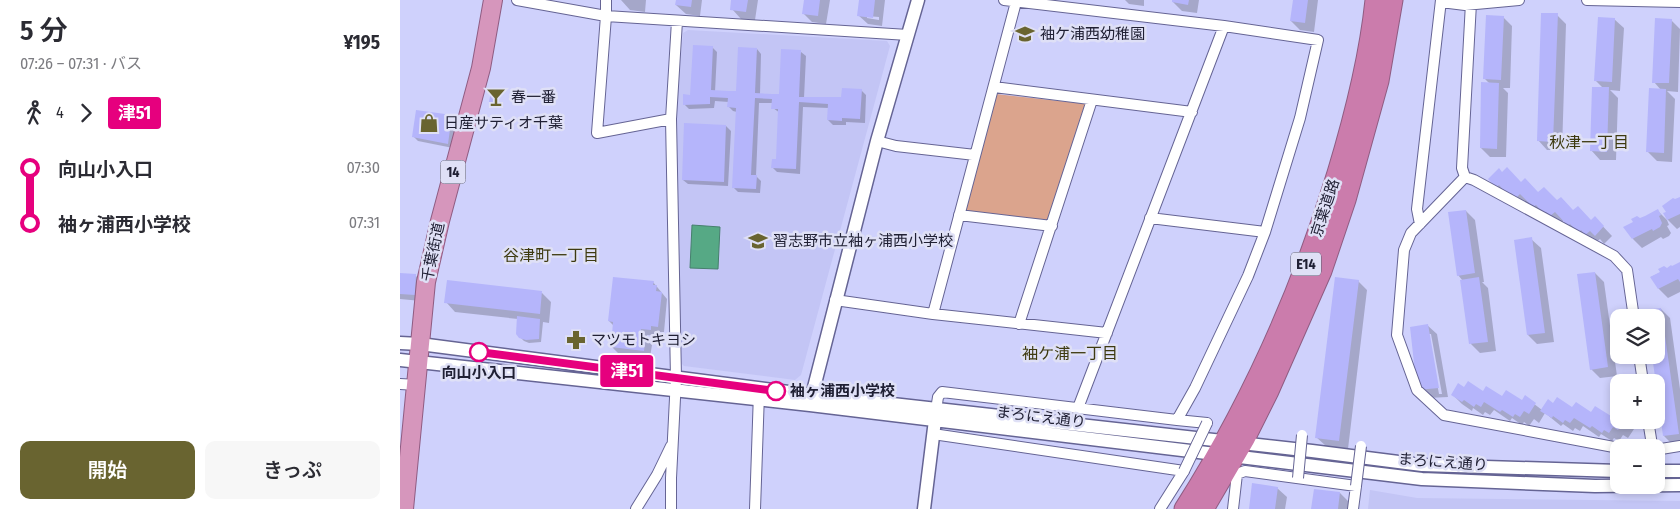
<!DOCTYPE html>
<html lang="ja">
<meta charset="utf-8">
<style>
:root{--surface:#fff;--page:#f7f7f7;--text:#2b2b33;--muted:#7c7c81;--accent:#696430}
body{margin:0;font-family:"Fira Sans Condensed","Noto Sans JP",sans-serif;background:var(--page);color:var(--text);height:100vh;display:flex;flex-direction:column;font-size:19px;white-space:nowrap}
*{box-sizing:border-box;margin:0}
p{font-size:16px;color:var(--muted)}
.icon{flex:none;width:28px;height:28px;fill:none;stroke:currentColor;stroke-width:2;stroke-linecap:round;stroke-linejoin:round}
.map{position:relative;flex:1;overflow:hidden}
.sheet{display:flex;flex-direction:column;background:var(--surface);width:400px}
.sheet>*{flex:none}
.badge{padding:0 10px;border-radius:4px;font-size:18px;line-height:32px}
.buttons{position:absolute;left:1210px;top:309px;display:grid;gap:10px}
.buttons a{display:grid;place-items:center;width:55px;height:55px;border-radius:10px;background:var(--surface);box-shadow:0 2px 8px #0003;font-size:25px}
.map>.badge{position:absolute;translate:-50% -50%;box-shadow:0 0 0 2px #fff}
.legs{display:flex;align-items:center;gap:8px;height:55px;padding:0 20px;font-size:16px}
.legs p{margin-inline-start:auto}
.headline{display:flex;align-items:center;justify-content:space-between;height:85px;padding:0 20px}
h1{font-size:28px;font-weight:600;line-height:38px}
.action{display:flex;gap:10px;margin-top:auto;padding:10px 20px}
.action a{flex:1;height:58px;border-radius:10px;background:var(--accent);color:#fff;font-size:20px;font-weight:600;line-height:58px;text-align:center}
.action a+a{background:var(--page);color:var(--text)}
ul{padding:0 20px;list-style:none}
li{display:flex;align-items:center;gap:18px;height:55px;font-size:19px}
li i{display:grid;place-items:center;width:8px;height:100%;margin:0 6px;background:currentColor}
li i::after{content:'';width:12px;height:12px;margin:-6px;border:4px solid;border-radius:50%;background:var(--surface)}
li p{margin-inline-start:auto}
li:first-child i{background:linear-gradient(#0000 50%,currentColor 0)}
li:last-child i{background:linear-gradient(currentColor 50%,#0000 0)}
main{display:flex;flex:1;min-height:0}
.map>svg:first-child{display:block}
</style>
<main>
<section class="sheet">
<div class="headline"><div><h1>5 分</h1><p>07:26 – 07:31 · バス</p></div><b>¥195</b></div>
<div class="legs"><svg class="icon" aria-label="walk" viewBox="0 0 24 24"><circle cx="13" cy="4" r="2"/><path d="M13 8l-2 6 4 7M11 14l-3 7M7 12l3-4h3l4 4"/></svg>4<svg class="icon" aria-label="forward" viewBox="0 0 24 24"><path d="M9 5l7 7-7 7"/></svg><b class="badge" style="background:#e6007e;color:#fff">津51</b></div>
<ul>
<li><i style="color:#e6007e"></i><b>向山小入口</b><p>07:30</p></li>
<li><i style="color:#e6007e"></i><b>袖ヶ浦西小学校</b><p>07:31</p></li>
</ul>
<div class="action"><a>開始</a><a>きっぷ</a></div>
</section>
<div class="map">
<svg width="1280" height="509" viewBox="0 0 1280 509">
<rect width="100%" height="100%" fill="#cfd1fc"/>
<path fill="#c3c5f5" d="M288,30l199,11 3,5 -89,329 -6,5 -111,-14 -3,-3 -6,-243 8,-87z
M970,490l47,8 263,3v8h-312z"/>
<path fill="#dba48d" d="M596,94l91,10 -38,118 -84,-11z"/>
<path fill="#56a985" stroke="#46806d" d="M292,225l28,2 -2,42 -28,-1z"/>
<path fill="#0003" fill-rule="evenodd" d="M221,0h25l-1,12 -15,-2z
M277,0h25l-2,16 -14,-2 -10,-9z
M333,0h25l-3,20 -14,-1 -9,-10z
M405,0h25l-4,24 -14,-2 -9,-9z
M460,0h25l-3,26 -14,-2 -10,-9zM467,16l12,1v3l-12,-2z
M725,0h19v6l-15,-2z
M773,0h26l-2,13 -15,-2 -9,-9z
M894,0h24l-4,32 -14,-2 -9,-9z
M1157,15l9,9 -4,126h-15l-9,-10z
M1103,17l9,9 -2,62h-7l5,5 -2,64h-16l-9,-9 9,-64 -5,-5z
M1214,19l10,9 -4,63 -10,-1 8,8 -2,62h-16l-9,-10 12,-62 -8,-8z
M1271,20l9,9 -2,63 -11,-1 8,8 -3,63 -15,-1 -9,-9 13,-62 -7,-8z
M312,47l5,5 -2,40 22,1 20,-44 4,5 -1,40 20,1 21,-43 5,4 -2,42h39l18,-8 5,5 -1,28 -19,-1v3h-13l-5,-5 1,-12 -26,-1 -3,67 -23,-2 -4,-4 4,-7 3,-48 -7,-5v-5h-14l-3,73 5,5 -1,12 -22,-1 -5,-5 4,-75 -4,-1 -4,-4v-5l-14,-1 -1,7 -25,1 -5,-5 8,-8z
M51,116l5,5 -3,27 -35,-7 -5,-5z
M326,126l5,5 -3,55 -40,-2 -5,-4z
M1090,179l31,4 70,38 4,-3 17,18 -8,8 -4,-5 -5,4 -17,-9 -14,-14 -4,4 -17,-8 -13,-14 -4,4 -29,-19z
M1280,198v29l-3,2 -9,-9 -3,-6 10,-14z
M1066,211l9,9 9,62h-2l6,6 8,63 -16,2 -9,-9 -9,-63h1l-5,-6z
M1258,211l9,9 2,5 -2,1 4,7 -2,3 -6,3 -2,-2 -19,11 -9,-9 2,-17z
M1131,239l10,9 13,94 -17,2 -9,-9z
M1280,263v29l-12,6 -9,-9 -8,-12z
M1195,273l9,9 13,94 -17,2 -9,-9z
M0,274l15,1 6,6v20l-21,-2z
M958,281l9,9 -19,159 -22,-3 -10,-9z
M253,282l14,17 -3,33h-7v4l-10,-1 -1,5 6,5 -2,12 -32,-4 -6,-6 2,-21 -5,-5z
M142,293l9,9 -2,21 -6,-1 -2,20 -12,1 -5,-2 -7,-7 1,-15 -63,-7 -9,-10z
M1261,309l9,9 10,71v55l-7,1 -9,-9 -11,-81h3v-37z
M1027,325l10,9 11,63 -20,1 -9,-9zM1028,334h3l11,60h-3z
M1064,389l58,13 3,-5 17,13 12,-5 65,15h6l9,9 -6,9 -5,-3 -4,6 -5,-3 -2,3 -11,-7 -2,3 -16,-11 -3,5 -5,-3 -2,3 -10,-7 -2,2 -16,-13 -6,10 -5,-4 -5,7 -5,-4 -2,3 -10,-7 -2,3 -16,-11 -4,5 -5,-3 -2,3 -10,-7 -1,3 -10,-7 -9,-9z
M877,488l10,9 -2,12h-35z
M940,493l9,9 -1,7h-36z"/>
<path fill="#b5b5fb" d="M276,0h16l-1,7 -16,-2z
M331,0h17l-2,12 -16,-2z
M404,0h16l-2,16 -16,-2z
M459,0h16l-2,18 -16,-2z
M772,0h17l-1,5 -16,-3z
M893,0h15l-3,23 -15,-2z
M1141,13h17l-5,129 -16,-1z
M1086,15l18,1 -3,64 -18,-1z
M1198,17l17,1 -3,64 -18,-1z
M1255,18l17,1 -3,64h-17z
M293,45l20,1 -2,44 17,1h8l2,-44 19,1 -2,45 17,1h7l2,-45 20,1 -2,47h42l1,-9 20,1 -2,30 -18,-1v3l-15,-1 1,-16 -29,-2 -3,67 -25,-1 1,-9h4l2,-50h-7l1,-10 -17,-1 -4,77h6l-1,14 -24,-1 4,-80 -9,-1 1,-9 -18,-1v7l-27,1v-11l7,1z
M1081,82l18,1 -2,66 -17,-1z
M1192,87h17l-2,65 -17,-1z
M1249,88l17,1 -2,64 -18,-1z
M91,91l9,2 -3,11 -8,-2z
M16,110l36,5 -4,29 -36,-7z
M284,123l42,2 -2,57 -42,-2z
M1107,167l14,15 4,-4 13,14 6,-5 13,13 4,-3 12,13 5,-4 13,14 4,-4 9,10 -9,10 -5,-5 -5,4 -4,-5 -2,3 -9,-9 -2,2 -13,-14 -5,4 -4,-4 -2,2 -8,-9 -3,2 -13,-13 -4,4 -5,-5 -3,2 -9,-10 -3,3 -8,-9 11,-11 3,4z
M1280,197v17l-13,6 -4,-7 3,-1 -4,-6 11,-8 2,1z
M1258,209l3,6 -2,1 3,7 -2,4 -7,4 -1,-2 -20,10 -9,-12 10,-5 -2,-3 6,-3 3,2 5,-2z
M1066,210l9,63 -18,3 -9,-64z
M1132,237l13,96 -18,2 -13,-95z
M1280,262v20l-2,-3 -20,10 -8,-12 10,-5 -2,-3 6,-3 3,2 4,-3 1,1z
M1195,272l13,95 -18,3 -13,-96z
M0,273l16,1 -1,21 -15,-1z
M213,277l41,4 -1,4h4l-1,6 6,1 -4,35 -7,-1v4l-10,-1 -1,8h6l-2,14 -33,-4 2,-25 -5,-1z
M935,277l24,3 -20,161 -24,-3z
M1079,277l9,65 -19,2 -9,-64z
M47,280l95,11 -2,23 -96,-11z
M1261,308l18,126 -16,2 -11,-81h4v-37h-10l-1,-8z
M117,316l23,3 -1,20 -13,1 -7,-2 -3,-4z
M1028,324l11,64 -22,2 -7,-63z
M1068,381l15,10 3,-5 16,10 4,-6 16,10 3,-5 11,8 -7,11 -5,-3 -4,6 -5,-3 -2,3 -11,-7 -2,2 -16,-10 -3,5 -5,-3 -2,3 -10,-7 -2,2 -11,-7 7,-12 6,4z
M1157,397l15,10 4,-5 15,10 4,-6 16,10 3,-5 5,3v6h6l-7,10 -5,-3 -4,6 -5,-3 -2,3 -10,-7 -2,2 -16,-10 -4,5 -5,-3 -2,3 -10,-7 -1,2 -12,-7 8,-12 5,4z
M852,483l26,4 -3,22h-26z
M914,489l26,3 -2,17h-27z"/>
<g fill="none" stroke-linecap="round" stroke-linejoin="round">
<g stroke="#656494" stroke-width="12">
<path id="minor" d="M117,0l89,16 302,19
M206,0v16l-9,117 74,-14
M1074,0l-3,3 -9,165 3,9 9,3 140,76 13,14 7,48
M1187,0l93,2
M1041,2l24,3 54,-5
M594,87l198,25
M477,141l19,5 79,9
M1065,177l-54,56 -7,17 -7,85 20,55 27,25 175,33
M559,215l93,11
M750,218l115,14
M1020,224l-3,-15 24,-209
M435,300l98,14 174,19
M533,314l83,-312
M619,324l73,-224
M1239,355l4,27
M0,384l17,1
M678,408l146,-382
M536,410l2,-13 4,-5 235,28 18,-32 53,-112 17,-44 35,-114 18,-78 -94,-14 -220,-26
M777,420l30,3
M1248,420l4,25
M533,434l251,37 -24,38
M1231,448l21,-3 9,4 19,-3
M236,509l21,-34 14,-29
M271,509v-31l5,-100 -5,-259 6,-98
M355,509l4,-116
M833,509l4,-35 8,-3 111,15 -3,23"/>
</g>
<g stroke="#656494" stroke-width="15">
<path id="tertiary" d="M0,343l20,1 392,51 500,56 110,14 197,6
M0,360l410,45 612,74 173,7 85,-1
M410,403l67,-262 41,-141
M1256,471h24
M524,509l12,-97"/>
</g>
<g stroke="#8f5c82" stroke-width="20">
<path id="trunk" d="M4,509l22,-227 14,-61 41,-153 12,-68"/>
</g>
<g stroke="#8f5c82" stroke-width="21">
<path id="motorway" d="M784,509c66,-104 117,-218 153,-336 17,-56 32,-114 38,-173
M804,509l41,-70 24,-48 53,-120 24,-71 33,-119 14,-81"/>
</g>
<use href="#minor" stroke="#fff" stroke-width="10"/>
<use href="#tertiary" stroke="#fff" stroke-width="12"/>
<use href="#trunk" stroke="#d696bc" stroke-width="18"/>
<use href="#motorway" stroke="#cb7cac" stroke-width="19"/>
<g stroke="#656494" stroke-width="12" stroke-linecap="butt">
<path id="minor-bridge" d="M784,471l23,-48
M898,478l4,-43
M956,486l5,-40"/>
</g>
<use href="#minor-bridge" stroke="#fff" stroke-width="10"/>
</g>
<g fill="none" stroke-linecap="round" stroke-linejoin="round">
<g stroke="#fff" stroke-width="11">
<path id="line-1" d="M79,352l297,39"/>
</g>
<use href="#line-1" stroke="#e6007e" stroke-width="8"/>
</g>
<defs>
<g id="school-bare" transform="scale(1.5)"><path d="M0-5L7-2L0 1L-7-2ZM-4 1L0 2.5L4 1V4Q0 6-4 4Z" fill="#696430" stroke="#dfe0f6" stroke-width="2.5" paint-order="stroke"/></g>
<g id="bar-bare" transform="scale(1.5)"><path d="M-6-5H6L.8 .8V4.5H3.5V6h-7V4.5H-.8V.8Z" fill="#696430" stroke="#dfe0f6" stroke-width="2.5" paint-order="stroke"/></g>
<g id="shop-bare" transform="scale(1.5)"><path d="M-5-2.5h2.3a2.7 3.5 0 0 1 5.4 0H5L5.5 6h-11ZM-1.5-2.5h3a1.5 2.3 0 0 0-3 0Z" fill="#696430" stroke="#dfe0f6" stroke-width="2.5" paint-order="stroke"/></g>
<g id="pharmacy-bare" transform="scale(1.5)"><path d="M-2-6h4v4h4v4h-4v4h-4v-4h-4v-4h4Z" fill="#696430" stroke="#dfe0f6" stroke-width="2.5" paint-order="stroke"/></g>
</defs>
<g fill-rule="evenodd">
<use href="#school-bare" x="625" y="34"/>
<use href="#bar-bare" x="96" y="97"/>
<use href="#shop-bare" x="29" y="123"/>
<use href="#school-bare" x="358" y="241"/>
<use href="#pharmacy-bare" x="176" y="340"/>
</g>
<g fill="#fff" stroke="#e6007e" stroke-width="2.5">
<circle cx="79" cy="352" r="9"/>
<circle cx="376" cy="391" r="9"/>
</g>
<g text-anchor="middle" dominant-baseline="central" stroke-width="5" stroke-linejoin="round" paint-order="stroke">
<g fill="#dfe0f6" stroke="#595a6e" stroke-width="1">
<rect x="40.5" y="160.5" width="25" height="23" rx="4"/>
<rect x="891" y="252.5" width="30" height="23" rx="4"/>
</g>
<g font-size="14" font-weight="bold" fill="#202034">
<text x="53" y="172">14</text>
<text x="906" y="264">E14</text>
</g>
<g font-size="15" fill="#202034" stroke="#dfe0f6" text-anchor="start">
<text x="640" y="34">袖ケ浦西幼稚園</text>
<text x="111" y="97">春一番</text>
<text x="44" y="123">日産サティオ千葉</text>
<text x="373" y="241">習志野市立袖ヶ浦西小学校</text>
<text x="191" y="340">マツモトキヨシ</text>
</g>
<g font-size="15" fill="#202034" stroke="#dfe0f6">
<text transform="translate(925 208) rotate(-72)">京葉道路</text>
<text transform="translate(33 252) rotate(-78)">千葉街道</text>
<text transform="translate(641 417) rotate(7)">まろにえ通り</text>
<text transform="translate(1043 462) rotate(4)">まろにえ通り</text>
</g>
<g font-size="15" font-weight="bold" fill="#202034" stroke="#dfe0f6">
<text x="79" y="373">向山小入口</text>
<text x="390" y="391" text-anchor="start">袖ヶ浦西小学校</text>
</g>
<g font-size="16" fill="#3e3a10" stroke="#dfe0f6">
<text x="1189" y="142">秋津一丁目</text>
<text x="151" y="255">谷津町一丁目</text>
<text x="670" y="353">袖ケ浦一丁目</text>
</g>
</g>
</svg>
<div class="buttons">
<a><svg class="icon" aria-label="layers" viewBox="0 0 24 24"><path d="M12 4l9 5-9 5-9-5zM3 14l9 5 9-5"/></svg></a>
<a>+</a>
<a>−</a>
</div>
<b class="badge" style="left:227px;top:371px;background:#e6007e;color:#fff">津51</b>
</div>
</main>
